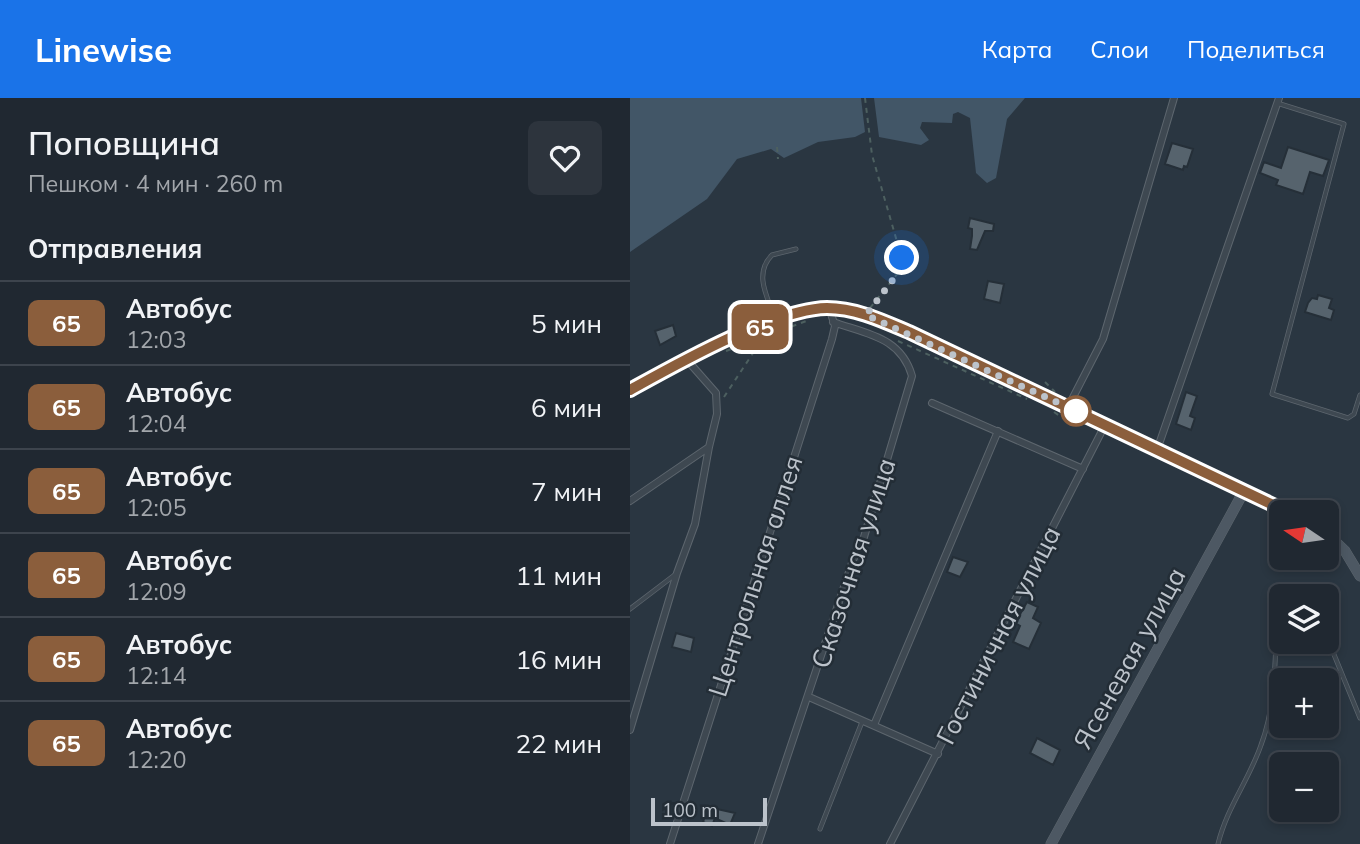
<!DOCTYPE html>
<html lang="ru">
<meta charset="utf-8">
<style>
:root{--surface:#202831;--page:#2d343d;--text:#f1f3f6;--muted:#a2a6ab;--line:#3d444d;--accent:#1a73e8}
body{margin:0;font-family:Mulish,sans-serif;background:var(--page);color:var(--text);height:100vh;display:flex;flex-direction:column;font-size:26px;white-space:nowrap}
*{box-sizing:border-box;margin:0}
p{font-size:23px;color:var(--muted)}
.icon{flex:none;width:38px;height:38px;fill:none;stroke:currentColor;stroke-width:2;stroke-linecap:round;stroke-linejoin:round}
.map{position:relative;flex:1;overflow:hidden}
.sheet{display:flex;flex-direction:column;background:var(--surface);width:630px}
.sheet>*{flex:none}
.badge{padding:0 14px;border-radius:10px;font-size:24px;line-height:46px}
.needle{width:46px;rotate:283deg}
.fabs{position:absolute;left:639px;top:402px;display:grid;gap:14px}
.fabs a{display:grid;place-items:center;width:70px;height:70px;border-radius:10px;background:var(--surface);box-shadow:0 4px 10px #0003,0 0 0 2px var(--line);font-size:35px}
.scale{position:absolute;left:21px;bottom:18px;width:116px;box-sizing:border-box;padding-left:7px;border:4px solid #bcc3cb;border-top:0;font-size:19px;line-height:24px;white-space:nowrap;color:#bcc3cb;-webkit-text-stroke:5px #232d36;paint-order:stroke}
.you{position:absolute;width:35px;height:35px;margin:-18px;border:5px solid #fff;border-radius:50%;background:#1a73e8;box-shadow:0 0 0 10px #1a73e833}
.map>.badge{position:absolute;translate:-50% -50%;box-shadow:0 0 0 4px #fff}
h2{padding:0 28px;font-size:26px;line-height:63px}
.round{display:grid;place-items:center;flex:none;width:74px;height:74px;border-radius:10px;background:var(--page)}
.head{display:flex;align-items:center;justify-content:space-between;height:119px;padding:0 28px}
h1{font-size:33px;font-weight:600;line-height:52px}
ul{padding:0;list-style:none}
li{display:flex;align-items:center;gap:21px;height:84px;padding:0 28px;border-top:2px solid var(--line)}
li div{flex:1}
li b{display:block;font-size:26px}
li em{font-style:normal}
li .badge{min-width:77px;font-weight:700;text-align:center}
header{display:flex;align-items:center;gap:42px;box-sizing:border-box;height:98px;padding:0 35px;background:var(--accent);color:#fff}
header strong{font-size:33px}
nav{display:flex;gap:38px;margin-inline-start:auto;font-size:24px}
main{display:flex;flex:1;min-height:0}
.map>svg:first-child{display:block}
</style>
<header>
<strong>Linewise</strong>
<nav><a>Карта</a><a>Слои</a><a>Поделиться</a></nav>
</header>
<main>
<section class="sheet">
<div class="head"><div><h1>Поповщина</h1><p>Пешком · 4 мин · 260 m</p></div><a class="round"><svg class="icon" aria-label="heart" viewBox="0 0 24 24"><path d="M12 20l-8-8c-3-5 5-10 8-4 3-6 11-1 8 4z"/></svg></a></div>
<h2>Отправления</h2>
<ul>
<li><span class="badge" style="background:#8b5e3c;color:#fff">65</span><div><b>Автобус</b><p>12:03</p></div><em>5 мин</em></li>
<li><span class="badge" style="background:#8b5e3c;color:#fff">65</span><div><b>Автобус</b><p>12:04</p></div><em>6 мин</em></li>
<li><span class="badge" style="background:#8b5e3c;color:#fff">65</span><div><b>Автобус</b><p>12:05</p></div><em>7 мин</em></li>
<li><span class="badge" style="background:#8b5e3c;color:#fff">65</span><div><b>Автобус</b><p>12:09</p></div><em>11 мин</em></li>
<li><span class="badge" style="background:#8b5e3c;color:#fff">65</span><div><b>Автобус</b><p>12:14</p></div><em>16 мин</em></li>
<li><span class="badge" style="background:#8b5e3c;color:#fff">65</span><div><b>Автобус</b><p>12:20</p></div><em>22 мин</em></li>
</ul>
</section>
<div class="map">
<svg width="730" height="746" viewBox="0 0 730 746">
<rect width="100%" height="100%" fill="#2a3641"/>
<path fill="#425667" d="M0,0h231l4,34 -10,5 -37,5 -34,16 -13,-9 -34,10 -30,40 -77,53z
M244,0h151l-18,21 -11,59 -9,5 -11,-10 -6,-55 -12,-6 -5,2 -1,9 -30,-1 -2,6 9,12 -8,5 -42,-8z"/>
<path fill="#56636d" stroke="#252f38" stroke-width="2" d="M542,45l21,6 -6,18 -3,-1 -1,4 -18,-6z
M658,49l41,13 -6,16 -13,-4 -7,22 -27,-9 2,-5 -18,-7 4,-11 17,6z
M340,120l24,6 -1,7h-8l-8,19 -7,-1 2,-13v-7l-4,-1z
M358,183l16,3 -4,19 -16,-4z
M688,197l14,4 -3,9 5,2 -3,10 -26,-8 3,-9 4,-5 5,1z
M43,227l3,11 -16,9 -5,-14z
M556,294l11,4 -7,20 5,2 -4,12 -15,-6z
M323,459l15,5 -8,15 -13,-5z
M397,504l11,5 -5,11 8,5 -12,26 -16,-7 7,-16 -5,-3z
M46,535l18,5 -3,14 -19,-5z
M407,640l23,12 -7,15 -23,-12z
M78,709l27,6 -5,12 -15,-7 -3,8 -9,-4z"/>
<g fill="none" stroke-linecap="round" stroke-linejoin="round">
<g stroke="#5d666e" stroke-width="5">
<path id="service" d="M647,5l67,21 -72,270 76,24 6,-4 6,-19
M145,221c-7,-21 -22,-45 -3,-64l24,-6
M0,511l46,-35
M696,537l34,83
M190,731l42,-107
M588,746c9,-37 31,-64 43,-99 17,-45 13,-94 17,-140l3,-5"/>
</g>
<g stroke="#5d666e" stroke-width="8">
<path id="minor" d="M302,305l151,66
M438,309l35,-68 71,-241
M527,352l122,-352
M0,403l79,-54 8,-33 -1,-21 -29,-33
M179,599l129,57
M244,627l124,-294
M0,632l47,-157 18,-49 14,-77
M40,746l162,-505 3,-13 -6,-18
M128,746l95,-284 11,-23 48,-161c-11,-39 -45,-42 -79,-54
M260,746l215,-419"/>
</g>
<g stroke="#5d666e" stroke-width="11">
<path id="secondary" d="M0,292c45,-25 148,-82 197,-82 29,0 56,13 82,24l381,181
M696,435l19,18 15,25
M421,746l193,-353"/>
</g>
<path stroke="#4d6060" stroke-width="2" stroke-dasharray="5 5" stroke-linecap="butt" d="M235,0l7,57 30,104 -4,14 -28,35
M147,49l1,12
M268,243l129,58
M96,253l83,-31
M415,284l10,10
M94,299l33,-50 12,-14
M424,314l16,11"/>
<use href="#service" stroke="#3e4851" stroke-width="3.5"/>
<use href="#minor" stroke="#3e4851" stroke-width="6"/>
<use href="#secondary" stroke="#4d5863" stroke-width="10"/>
</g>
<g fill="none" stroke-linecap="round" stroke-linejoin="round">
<g stroke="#fff" stroke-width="16">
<path id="line" d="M0,292c47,-26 144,-81 197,-82 29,0 56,13 82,24l381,181"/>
</g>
<use href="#line" stroke="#8b5e3c" stroke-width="10"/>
<path stroke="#bcc3cb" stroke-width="7" stroke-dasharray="0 12.6" d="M272,160l-4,15 -32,42 210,96"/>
</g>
<circle fill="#fff" stroke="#8b5e3c" stroke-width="3.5" cx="446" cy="313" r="14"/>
<g text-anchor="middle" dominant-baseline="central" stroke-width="5" stroke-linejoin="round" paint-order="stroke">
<g font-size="26" fill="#bcc3cb" stroke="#232d36">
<text transform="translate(223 465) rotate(-72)">Сказочная улица</text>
<text transform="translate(125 478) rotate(-72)">Центральная аллея</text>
<text transform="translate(368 537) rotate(-63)">Гостиничная улица</text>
<text transform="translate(499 560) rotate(-61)">Ясеневая улица</text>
</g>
</g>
</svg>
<div class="fabs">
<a><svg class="needle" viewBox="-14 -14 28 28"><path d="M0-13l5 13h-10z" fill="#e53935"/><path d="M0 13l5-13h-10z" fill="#a2a6ab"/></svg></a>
<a><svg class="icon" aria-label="layers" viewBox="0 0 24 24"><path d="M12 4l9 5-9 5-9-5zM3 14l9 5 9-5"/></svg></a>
<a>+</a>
<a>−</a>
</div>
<div class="scale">100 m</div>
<div class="you" style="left:272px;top:160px"></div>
<b class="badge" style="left:130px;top:229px;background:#8b5e3c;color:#fff">65</b>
</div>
</main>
